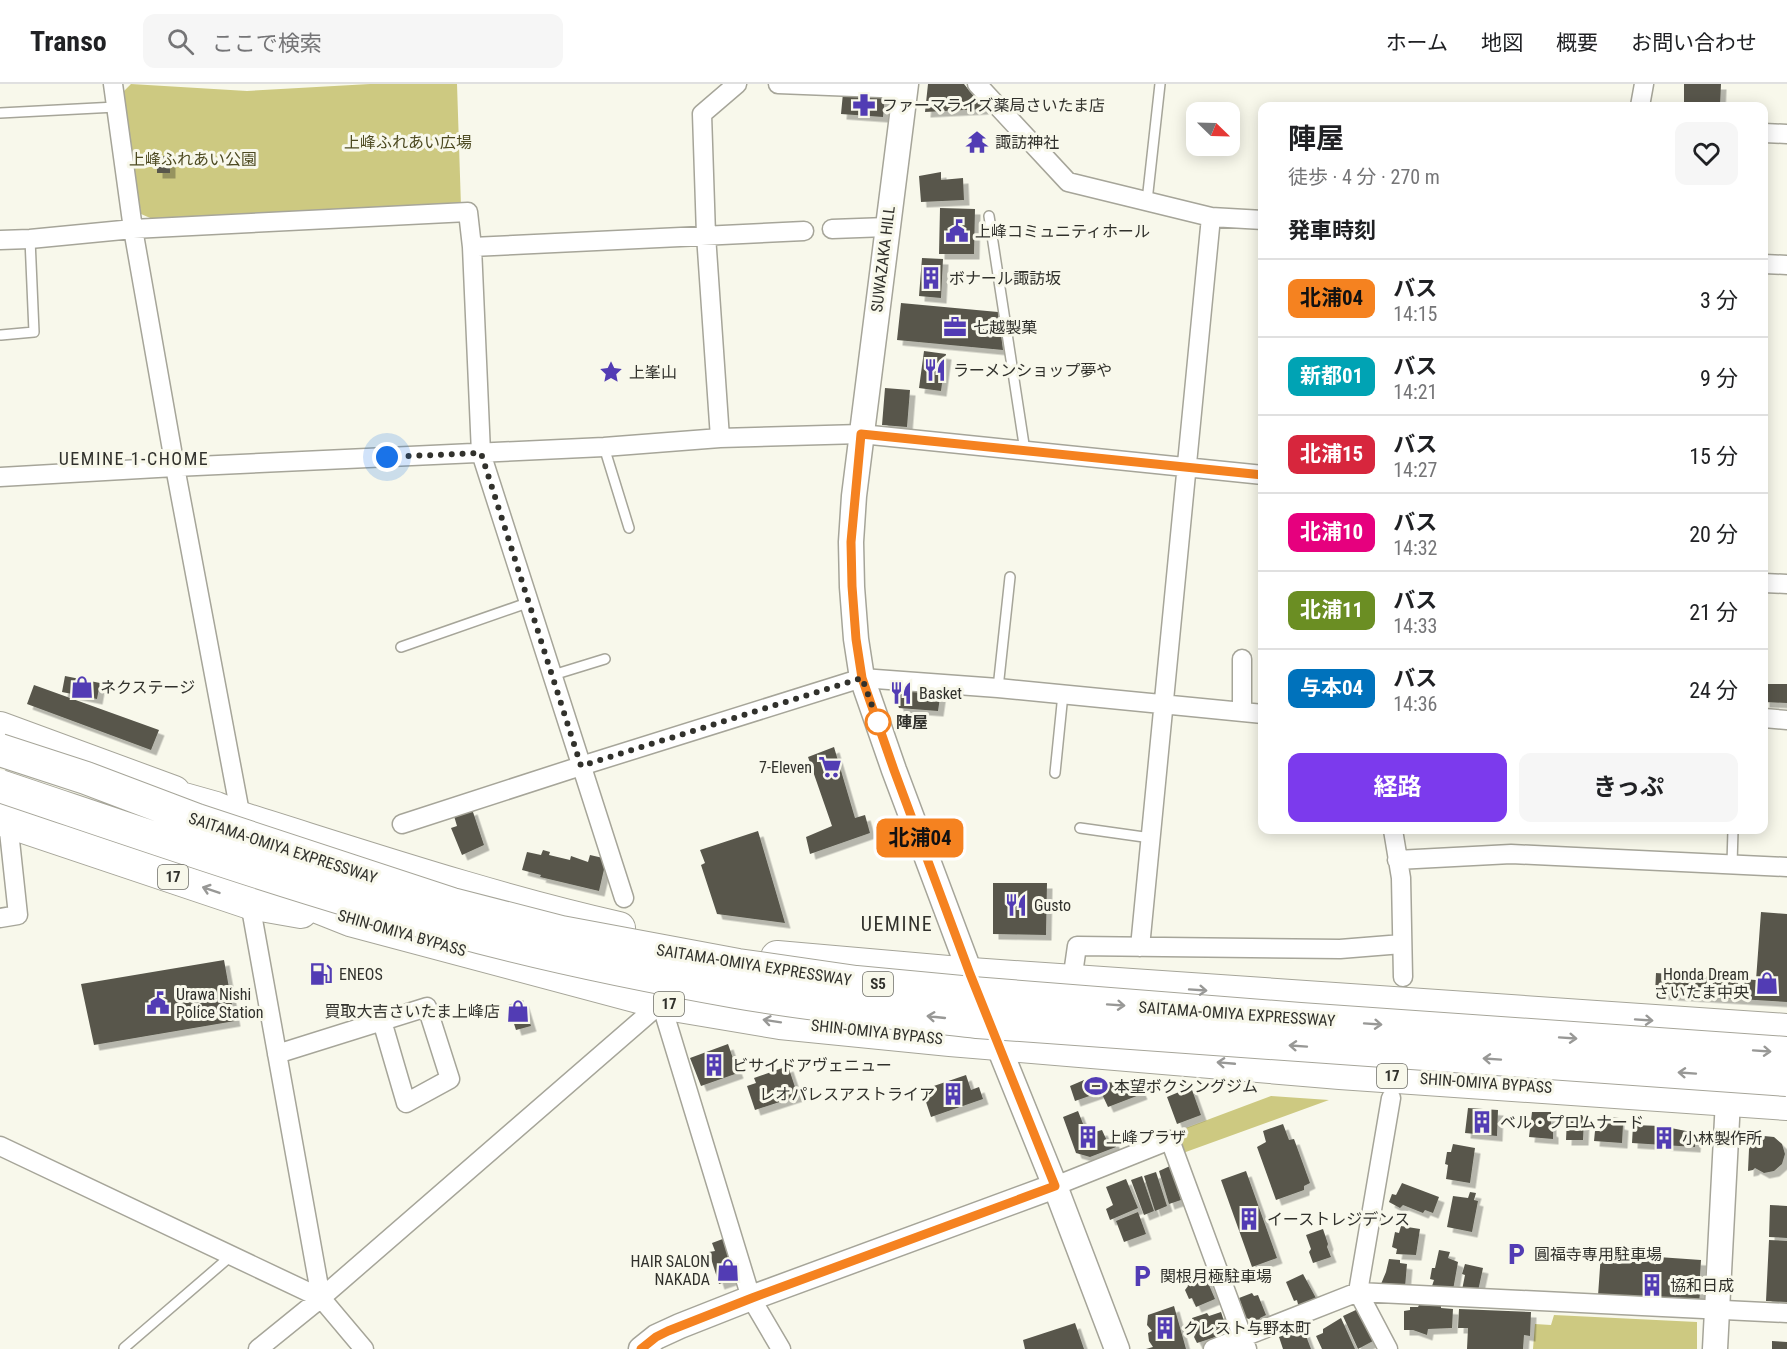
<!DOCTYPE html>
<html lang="ja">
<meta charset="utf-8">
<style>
:root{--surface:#fff;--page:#f6f6f6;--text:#202124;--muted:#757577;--line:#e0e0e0;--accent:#7c3aed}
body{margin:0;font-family:"Roboto Condensed","Noto Sans JP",sans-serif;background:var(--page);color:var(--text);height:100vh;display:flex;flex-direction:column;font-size:22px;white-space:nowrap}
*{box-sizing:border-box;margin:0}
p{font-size:20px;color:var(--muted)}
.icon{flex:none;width:33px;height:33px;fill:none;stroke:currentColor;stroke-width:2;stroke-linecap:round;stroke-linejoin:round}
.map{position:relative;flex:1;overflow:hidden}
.details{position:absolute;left:1258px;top:18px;width:510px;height:732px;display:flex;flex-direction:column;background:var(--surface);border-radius:12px;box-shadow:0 3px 15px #0003}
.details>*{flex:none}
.badge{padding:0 12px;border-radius:9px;font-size:21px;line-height:39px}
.needle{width:39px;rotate:113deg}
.controls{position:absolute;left:1186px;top:18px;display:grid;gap:12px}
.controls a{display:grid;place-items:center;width:54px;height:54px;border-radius:12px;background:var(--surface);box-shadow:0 3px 15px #0003;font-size:30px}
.you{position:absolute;width:30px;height:30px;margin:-15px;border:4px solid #fff;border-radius:50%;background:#1a73e8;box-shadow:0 0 0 9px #1a73e833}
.map>.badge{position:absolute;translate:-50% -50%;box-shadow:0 0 0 3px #fff}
h2{padding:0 30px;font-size:22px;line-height:54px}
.round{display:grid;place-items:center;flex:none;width:63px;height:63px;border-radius:12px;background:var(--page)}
.head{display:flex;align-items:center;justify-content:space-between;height:102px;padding:0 30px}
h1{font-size:28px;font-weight:700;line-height:45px}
.button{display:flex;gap:12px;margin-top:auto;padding:12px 30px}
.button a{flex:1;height:69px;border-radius:12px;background:var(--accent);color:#fff;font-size:24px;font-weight:700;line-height:69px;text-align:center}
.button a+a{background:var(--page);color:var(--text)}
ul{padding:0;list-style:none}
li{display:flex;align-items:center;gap:18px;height:78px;padding:0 30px;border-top:2px solid var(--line)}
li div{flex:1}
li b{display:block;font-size:22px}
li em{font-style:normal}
li .badge{min-width:66px;font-weight:700;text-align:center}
header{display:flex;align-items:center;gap:36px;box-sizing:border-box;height:84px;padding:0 30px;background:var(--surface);border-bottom:2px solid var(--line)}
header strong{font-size:28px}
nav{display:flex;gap:33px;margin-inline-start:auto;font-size:21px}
.search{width:420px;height:54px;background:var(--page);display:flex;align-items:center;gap:15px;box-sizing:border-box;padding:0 21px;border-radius:12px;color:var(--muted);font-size:22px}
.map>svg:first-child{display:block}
</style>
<header>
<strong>Transo</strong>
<div class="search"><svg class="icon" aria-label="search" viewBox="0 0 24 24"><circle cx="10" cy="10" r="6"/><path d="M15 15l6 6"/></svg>ここで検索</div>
<nav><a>ホーム</a><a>地図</a><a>概要</a><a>お問い合わせ</a></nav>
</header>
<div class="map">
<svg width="1787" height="1265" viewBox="0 0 1787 1265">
<defs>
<filter id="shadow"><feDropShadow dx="5.5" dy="5.5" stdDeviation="0" flood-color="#0004"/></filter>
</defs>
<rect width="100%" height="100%" fill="#f8f8eb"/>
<path fill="#cdc981" d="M131,0l116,7 123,-7h87l4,123 -297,17 -23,-10 -19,-121z
M1271,1012l58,4 -146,53 -8,-21z
M1554,1231l143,7v27h-164l2,-25 16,1z"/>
<path fill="#58574c" filter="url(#shadow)" d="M928,0h36l20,25 -59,3z
M1684,0h37l-1,22h-36z
M843,9l42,3 -2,21 -42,-3z
M157,72h13v17h-13z
M941,88v8l22,-2 1,22 -43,2 -2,-26z
M940,124l35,1 -1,45h-35z
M922,174l21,1 -2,39 -22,-2z
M901,219l97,9 5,38 -106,-10z
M924,267l22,3 -5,37 -22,-3z
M885,304l25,2 -3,37 -25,-2z
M65,592l35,7 -3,16 -35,-7z
M891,600l50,7 -3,20 -39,-3z
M1764,600h23v19l-23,-1z
M34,601l125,45 -8,20 -124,-46z
M834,663l21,71 10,-3 5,18 -60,21 -4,-17 26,-11 -24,-69z
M472,725l12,36 -22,10 -11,-27 6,-2 -3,-10z
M758,747l27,92 -68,-9 -16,-49 4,-2 -5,-13z
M543,766l7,2 -1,3 21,5 1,-4 17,6 2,-7 13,3 -1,6 3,1 -6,26 -59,-14 1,-2 -19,-5 5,-18 14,3z
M993,799h54l-1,52 -53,-1z
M1761,828l26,2v88l-132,-8 1,-21 100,7z
M224,876l11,61 -141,24 -13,-61z
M523,916l8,26 -15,4 -8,-25z
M728,960l10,29 -37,13 -11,-28z
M788,982l10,30 -43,14 -8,-24 9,-3 -2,-5z
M966,991l5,15 8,-3 4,12 -52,18 -9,-27z
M1084,996l54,5 4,9 -34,13 -7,-15 -26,9 -5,-15z
M1191,1003l10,28 -24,9 -10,-27z
M1468,1024l30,2 -1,26 -32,-3z
M1078,1027l9,23 15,-4 5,11 6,-1 3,7 -26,10 -14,-4 -13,-36z
M1532,1028h19v19l2,1v7l-24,-2z
M1575,1031h7l2,4 -1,21h-17l1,-22h6z
M1604,1033l15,1v6l4,1 -1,18 -28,-2 1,-10h7z
M1283,1040l6,16 5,-1 16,44 -6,3v4l-28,10 -19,-53 9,-5 -3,-11z
M1633,1041l28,1 35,7 -1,14 -63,-4z
M1764,1052l10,1 8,7 3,10 -3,10 -8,7 -10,2 -9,-5 -2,2 -5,1 1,-22 5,-9z
M1453,1060l22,4 -5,35 -24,-4 2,-14 -3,-1 2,-12h4z
M1170,1082l11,34 -12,4 -10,-33z
M1246,1087l31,87 -25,9 -31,-87z
M1156,1088l11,34 -12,5 -11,-35z
M1142,1092l12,35 -10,4 -13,-35z
M1126,1095l12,29 -28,12 -4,-11 7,-4 -7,-18z
M1402,1099l37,14 -6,16 -8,-3 -2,3 -20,-8 -3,3 -11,-6 3,-8 4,1z
M1470,1108l6,1 -2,7 4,1 -6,31 -25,-5 6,-31 15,2z
M1770,1121l17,1v32l-18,-1z
M1138,1128l8,22 -22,8 -8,-21z
M1401,1142l19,3 -4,26 -20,-1 1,-5 -5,-2 3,-15 4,1z
M1323,1145l5,15 -1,3 4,10 -18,6 -4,-11 2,-3 -5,-14z
M728,1153l12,40 -21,7 -10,-32 6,-1 -3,-8z
M1769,1156l18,1v61l-21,-1z
M1439,1166l11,2 -2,6 10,4 -5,28 -21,-4 2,-6 -4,-1 2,-11h3z
M1601,1169l100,7 -1,16h5l-1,17h-4l-1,9 -101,-6z
M1389,1175l11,1v3l7,1 -2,23 -24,-3 5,-12z
M1465,1180l18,4 -5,23 -16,-1 3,-15 -3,-1z
M1204,1188l4,1 -2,5 9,21 -19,8 -4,-9 -3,1 -4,-9 3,-4 -3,-9z
M1303,1190l14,26 -18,8 -2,-8 -3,1 -8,-19z
M1252,1209l2,3 4,-1 8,20 -6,3 -1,4 -7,2 -3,-5 -3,-1 -7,-20z
M1419,1221l22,1v2l12,1 -1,19 -24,1 -1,6 -14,-5h-9v-19l6,-1v-3h8z
M1174,1222l12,43h-40l7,-2 -4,-6 -1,-8 4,-2 -5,-6 1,-10z
M1358,1225l15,32 -15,8 -15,-33z
M1459,1225l72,3 -1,24 -6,-1 -1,14h-56l1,-21h-10z
M1221,1228l7,21 -31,10 -3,-6 2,-4 -4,-15 15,-5 2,3z
M1341,1234l14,31h-33l-6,-13 7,-3v-4z
M1075,1239l9,26h-59l-2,-9z
M1303,1244l8,21h-28l-4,-12z
M1772,1257l15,1v7h-15z"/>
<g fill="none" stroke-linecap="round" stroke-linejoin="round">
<g stroke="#a6a599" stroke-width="12">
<path id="lane" d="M0,29l116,-6
M1147,117l13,-117
M989,132l36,235
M1,251l33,-3 -4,-93
M604,363l25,81
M401,563l129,-45
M553,591l52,-16
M998,604l12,-111
M1055,689l8,-79
M1080,744l71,10
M1732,780l1,-34
M124,1264l108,-93"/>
</g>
<g stroke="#a6a599" stroke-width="21">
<path id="street" d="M113,0l20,145 42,238 66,351
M778,0l128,5
M977,0l91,98 143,35 52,3
M1640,22l4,-22
M1764,49l23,1
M832,145l55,-2
M0,156l30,-1 103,-10 335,-17 4,35 9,206 143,445
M472,163l332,-16
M1764,180l23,1
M720,354l-14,-203 -4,-121 35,-30
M0,393l175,-10 429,-20 116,-9 141,-4 402,41
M1764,499l23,1
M1242,575v53
M1764,634l23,2
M402,740l179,-58 281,-88 136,10 265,26
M1393,746l8,48 2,99
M1397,776l114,-6 276,13
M235,791l15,28 71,395
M0,834l18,-3 -10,-93
M1140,863l71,-730
M1072,897l5,-35 263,3 62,-5
M277,970l150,-47 23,72 -44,24 -24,-82
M0,1062l321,152 43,51
M1055,1102l115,-46 77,209
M258,1265l63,-51 340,-295 90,295 30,51
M1213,1265l145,-57 429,21
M1388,1265l-30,-57 33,-194"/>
</g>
<g stroke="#a6a599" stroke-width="27">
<path id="secondary" d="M906,0l-52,412 -3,46 1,45 4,52 6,39 32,92 81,216
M992,946l63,156 62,163
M641,1265l15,-12 24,-11 71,-28 304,-112
M1715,1265l13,-249"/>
</g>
<g stroke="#a6a599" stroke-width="34">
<path id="highway" d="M0,644l174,64
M152,706l64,18 25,10c125,39 250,81 378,110
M0,735l250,84 51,9
M277,807l73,29 311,83 119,20 170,17 390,33 447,31
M777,873l194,17 816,56"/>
</g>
<use href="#lane" stroke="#fff" stroke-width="9"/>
<use href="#street" stroke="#fff" stroke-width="18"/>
<use href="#secondary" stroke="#fff" stroke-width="24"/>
<use href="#highway" stroke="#fff" stroke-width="32"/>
<g stroke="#a6a599" stroke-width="34" stroke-linecap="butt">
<path id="highway-bridge" d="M0,666l86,28 111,42 255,84 109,28 177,33 118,17 116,11 328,26 487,34
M0,702c149,50 297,102 449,143 93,26 191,46 287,63 79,14 161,21 241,30l810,58"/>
</g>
<use href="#highway-bridge" stroke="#fff" stroke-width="32"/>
</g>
<defs><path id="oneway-shaft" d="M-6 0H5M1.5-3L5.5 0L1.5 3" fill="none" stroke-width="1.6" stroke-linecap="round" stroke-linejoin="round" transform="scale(1.5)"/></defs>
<g stroke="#989896">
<use href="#oneway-shaft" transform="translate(211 806) rotate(-161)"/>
<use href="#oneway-shaft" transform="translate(1198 906) rotate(4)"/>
<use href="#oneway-shaft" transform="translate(1116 921) rotate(4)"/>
<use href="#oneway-shaft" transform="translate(936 933) rotate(-174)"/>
<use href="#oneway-shaft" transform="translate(1644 936) rotate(4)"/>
<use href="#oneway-shaft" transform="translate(772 937) rotate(-171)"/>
<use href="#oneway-shaft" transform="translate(1373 940) rotate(4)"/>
<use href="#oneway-shaft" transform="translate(1568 954) rotate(4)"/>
<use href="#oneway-shaft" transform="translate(1298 962) rotate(-176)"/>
<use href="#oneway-shaft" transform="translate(1762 967) rotate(4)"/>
<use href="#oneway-shaft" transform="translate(1492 975) rotate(-176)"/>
<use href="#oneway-shaft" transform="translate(1226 979) rotate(-175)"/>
<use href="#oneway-shaft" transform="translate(1687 989) rotate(-176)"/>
</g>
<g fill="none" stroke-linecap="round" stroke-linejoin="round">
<g stroke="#fff" stroke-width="14">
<path id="line" d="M641,1265l15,-12 12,-6 84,-33 303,-112 -85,-212 -76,-204 -32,-92 -6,-39 -4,-53 -1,-44 10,-108 402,41"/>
</g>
<use href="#line" stroke="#f58220" stroke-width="9"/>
<path stroke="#31312c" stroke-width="6" stroke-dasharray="0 10.8" d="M387,373l94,-4 100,313 281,-88 16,44"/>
</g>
<defs>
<g id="pharmacy-bare" transform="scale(1.8)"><path d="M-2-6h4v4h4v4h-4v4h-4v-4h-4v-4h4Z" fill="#523cb4" stroke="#f8f8eb" stroke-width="2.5" paint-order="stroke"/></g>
<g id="temple-bare" transform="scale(1.8)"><path d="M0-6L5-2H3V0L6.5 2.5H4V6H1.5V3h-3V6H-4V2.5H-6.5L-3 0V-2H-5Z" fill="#523cb4" stroke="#f8f8eb" stroke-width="2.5" paint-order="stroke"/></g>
<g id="civic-bare" transform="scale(1.8)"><path d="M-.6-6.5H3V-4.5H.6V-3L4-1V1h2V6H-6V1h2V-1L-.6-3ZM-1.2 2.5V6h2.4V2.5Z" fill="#523cb4" stroke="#f8f8eb" stroke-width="2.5" paint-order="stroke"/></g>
<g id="building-bare" transform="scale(1.8)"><path d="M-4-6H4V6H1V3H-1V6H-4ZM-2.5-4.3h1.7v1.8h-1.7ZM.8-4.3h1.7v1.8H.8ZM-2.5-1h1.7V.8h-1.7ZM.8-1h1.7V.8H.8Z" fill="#523cb4" stroke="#f8f8eb" stroke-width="2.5" paint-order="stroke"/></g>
<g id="office-bare" transform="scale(1.8)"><path d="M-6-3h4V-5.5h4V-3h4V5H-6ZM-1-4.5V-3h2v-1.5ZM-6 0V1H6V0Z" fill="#523cb4" stroke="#f8f8eb" stroke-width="2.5" paint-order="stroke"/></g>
<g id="restaurant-bare" transform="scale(1.8)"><path d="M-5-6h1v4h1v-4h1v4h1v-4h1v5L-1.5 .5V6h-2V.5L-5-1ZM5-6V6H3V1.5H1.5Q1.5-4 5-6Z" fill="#523cb4" stroke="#f8f8eb" stroke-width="2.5" paint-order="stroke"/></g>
<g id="sight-bare" transform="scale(1.8)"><path d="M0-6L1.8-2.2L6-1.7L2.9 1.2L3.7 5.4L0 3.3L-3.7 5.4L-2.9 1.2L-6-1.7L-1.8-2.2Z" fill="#523cb4" stroke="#f8f8eb" stroke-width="2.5" paint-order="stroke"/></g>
<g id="shop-bare" transform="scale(1.8)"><path d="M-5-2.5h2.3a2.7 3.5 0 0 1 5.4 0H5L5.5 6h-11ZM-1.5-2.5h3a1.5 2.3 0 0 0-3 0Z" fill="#523cb4" stroke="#f8f8eb" stroke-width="2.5" paint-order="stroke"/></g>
<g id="supermarket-bare" transform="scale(1.8)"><path d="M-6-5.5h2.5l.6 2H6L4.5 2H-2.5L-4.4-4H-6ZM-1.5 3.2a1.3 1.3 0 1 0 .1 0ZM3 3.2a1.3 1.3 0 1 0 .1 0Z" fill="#523cb4" stroke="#f8f8eb" stroke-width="2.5" paint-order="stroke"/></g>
<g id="fuel-bare" transform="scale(1.8)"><path d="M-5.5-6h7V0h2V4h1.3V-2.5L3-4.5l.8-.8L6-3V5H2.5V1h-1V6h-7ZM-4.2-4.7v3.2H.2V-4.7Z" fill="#523cb4" stroke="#f8f8eb" stroke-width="2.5" paint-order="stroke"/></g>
<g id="stadium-bare" transform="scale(1.8)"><path d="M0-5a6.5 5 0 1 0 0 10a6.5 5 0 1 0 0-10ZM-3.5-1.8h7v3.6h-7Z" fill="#523cb4" stroke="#f8f8eb" stroke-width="2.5" paint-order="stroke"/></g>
<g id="parking-bare" transform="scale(1.8)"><path d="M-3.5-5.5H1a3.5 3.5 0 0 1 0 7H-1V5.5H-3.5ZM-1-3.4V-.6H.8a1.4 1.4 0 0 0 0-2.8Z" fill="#523cb4" stroke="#f8f8eb" stroke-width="2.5" paint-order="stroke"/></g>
</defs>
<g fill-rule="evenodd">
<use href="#pharmacy-bare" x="864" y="21"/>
<use href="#temple-bare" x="977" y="58"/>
<use href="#civic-bare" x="957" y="147"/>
<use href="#building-bare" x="931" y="194"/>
<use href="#office-bare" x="955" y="243"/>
<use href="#restaurant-bare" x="935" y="286"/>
<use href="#sight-bare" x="611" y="288"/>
<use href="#shop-bare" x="82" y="603"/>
<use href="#restaurant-bare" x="901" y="609"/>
<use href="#supermarket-bare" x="830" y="683"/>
<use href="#restaurant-bare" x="1016" y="821"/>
<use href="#fuel-bare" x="321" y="890"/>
<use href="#shop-bare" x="1767" y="899"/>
<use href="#civic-bare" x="158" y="919"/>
<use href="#shop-bare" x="518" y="927"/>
<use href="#building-bare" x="714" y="981"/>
<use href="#stadium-bare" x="1096" y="1002"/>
<use href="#building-bare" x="953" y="1010"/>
<use href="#building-bare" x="1482" y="1038"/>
<use href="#building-bare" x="1088" y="1053"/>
<use href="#building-bare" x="1664" y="1054"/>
<use href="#building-bare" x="1249" y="1135"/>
<use href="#parking-bare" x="1516" y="1170"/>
<use href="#shop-bare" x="728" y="1186"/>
<use href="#parking-bare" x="1142" y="1192"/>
<use href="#building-bare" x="1652" y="1201"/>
<use href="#building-bare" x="1165" y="1244"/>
</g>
<circle fill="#fff" stroke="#f58220" stroke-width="3" cx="878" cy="638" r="12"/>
<g text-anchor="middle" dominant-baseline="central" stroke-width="6" stroke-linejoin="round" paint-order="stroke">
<g fill="#f8f8eb" stroke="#6d6d65" stroke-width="1.5">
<rect x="158" y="781" width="30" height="24" rx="4.5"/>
<rect x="863" y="888" width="30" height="24" rx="4.5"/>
<rect x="654" y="908" width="30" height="24" rx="4.5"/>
<rect x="1377" y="980" width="30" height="24" rx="4.5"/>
</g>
<g font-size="15" font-weight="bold" fill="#31312c">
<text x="173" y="793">17</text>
<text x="878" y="900">S5</text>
<text x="669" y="920">17</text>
<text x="1392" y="992">17</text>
</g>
<g font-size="16" fill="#31312c" stroke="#f8f8eb" text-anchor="start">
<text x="882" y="21">ファーマライズ薬局さいたま店</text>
<text x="995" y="58">諏訪神社</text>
<text x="975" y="147">上峰コミュニティホール</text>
<text x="949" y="194">ボナール諏訪坂</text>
<text x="973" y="243">七越製菓</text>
<text x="953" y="286">ラーメンショップ夢や</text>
<text x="629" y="288">上峯山</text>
<text x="100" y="603">ネクステージ</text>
<text x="919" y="609">Basket</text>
<text x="812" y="683" text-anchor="end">7-Eleven</text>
<text x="1034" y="821">Gusto</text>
<text x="339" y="890">ENEOS</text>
<text x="1749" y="890" text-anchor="end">Honda Dream<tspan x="1749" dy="18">さいたま中央</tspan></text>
<text x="176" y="910">Urawa Nishi<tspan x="176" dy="18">Police Station</tspan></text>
<text x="500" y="927" text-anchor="end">買取大吉さいたま上峰店</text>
<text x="732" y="981">ビサイドアヴェニュー</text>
<text x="1114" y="1002">本望ボクシングジム</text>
<text x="935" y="1010" text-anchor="end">レオパレスアストライア</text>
<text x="1500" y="1038">ベル・プロムナード</text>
<text x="1106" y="1053">上峰プラザ</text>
<text x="1682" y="1054">小林製作所</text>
<text x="1267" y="1135">イーストレジデンス</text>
<text x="1534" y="1170">圓福寺専用駐車場</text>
<text x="710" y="1177" text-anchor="end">HAIR SALON<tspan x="710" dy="18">NAKADA</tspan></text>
<text x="1160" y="1192">関根月極駐車場</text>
<text x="1670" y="1201">協和日成</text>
<text x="1183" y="1244">クレスト与野本町</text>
</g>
<g font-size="16" fill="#4d4a21" stroke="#f8f8eb">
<text x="408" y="58">上峰ふれあい広場</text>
<text x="193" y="75">上峰ふれあい公園</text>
</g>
<g font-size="16" fill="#31312c" stroke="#f8f8eb">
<text transform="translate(883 175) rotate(-83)">SUWAZAKA HILL</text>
<text transform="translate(283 764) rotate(18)">SAITAMA-OMIYA EXPRESSWAY</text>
<text transform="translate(402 849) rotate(16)">SHIN-OMIYA BYPASS</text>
<text transform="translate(754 881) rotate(9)">SAITAMA-OMIYA EXPRESSWAY</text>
<text transform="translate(1237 930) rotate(4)">SAITAMA-OMIYA EXPRESSWAY</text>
<text transform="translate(877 948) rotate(6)">SHIN-OMIYA BYPASS</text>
<text transform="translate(1486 999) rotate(4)">SHIN-OMIYA BYPASS</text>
</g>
<g font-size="16" font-weight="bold" fill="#31312c" stroke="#f8f8eb" text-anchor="start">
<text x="896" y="638">陣屋</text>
</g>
<g font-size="18" letter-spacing="1.5" fill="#31312c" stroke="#f8f8eb">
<text x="134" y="374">UEMINE 1-CHOME</text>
</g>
<g font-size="20" letter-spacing="1.5" fill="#31312c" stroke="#f8f8eb">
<text x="897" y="840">UEMINE</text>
</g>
</g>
</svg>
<div class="controls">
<a><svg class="needle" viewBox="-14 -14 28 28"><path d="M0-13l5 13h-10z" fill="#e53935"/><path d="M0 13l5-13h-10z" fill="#757577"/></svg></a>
</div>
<div class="you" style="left:387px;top:373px"></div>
<b class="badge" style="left:920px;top:754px;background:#f58220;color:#111">北浦04</b>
<section class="details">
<div class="head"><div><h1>陣屋</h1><p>徒歩 · 4 分 · 270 m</p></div><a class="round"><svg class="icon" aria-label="heart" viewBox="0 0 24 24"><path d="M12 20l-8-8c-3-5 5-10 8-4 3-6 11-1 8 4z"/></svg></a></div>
<h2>発車時刻</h2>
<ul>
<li><span class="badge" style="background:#f58220;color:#111">北浦04</span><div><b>バス</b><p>14:15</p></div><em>3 分</em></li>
<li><span class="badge" style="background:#00a3b4;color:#fff">新都01</span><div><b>バス</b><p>14:21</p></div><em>9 分</em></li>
<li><span class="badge" style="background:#d7263d;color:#fff">北浦15</span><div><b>バス</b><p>14:27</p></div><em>15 分</em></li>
<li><span class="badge" style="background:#e6007e;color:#fff">北浦10</span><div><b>バス</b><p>14:32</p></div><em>20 分</em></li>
<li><span class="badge" style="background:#6b8e23;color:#fff">北浦11</span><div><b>バス</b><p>14:33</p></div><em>21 分</em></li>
<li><span class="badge" style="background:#0072bc;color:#fff">与本04</span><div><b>バス</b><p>14:36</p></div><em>24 分</em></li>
</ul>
<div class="button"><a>経路</a><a>きっぷ</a></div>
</section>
</div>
